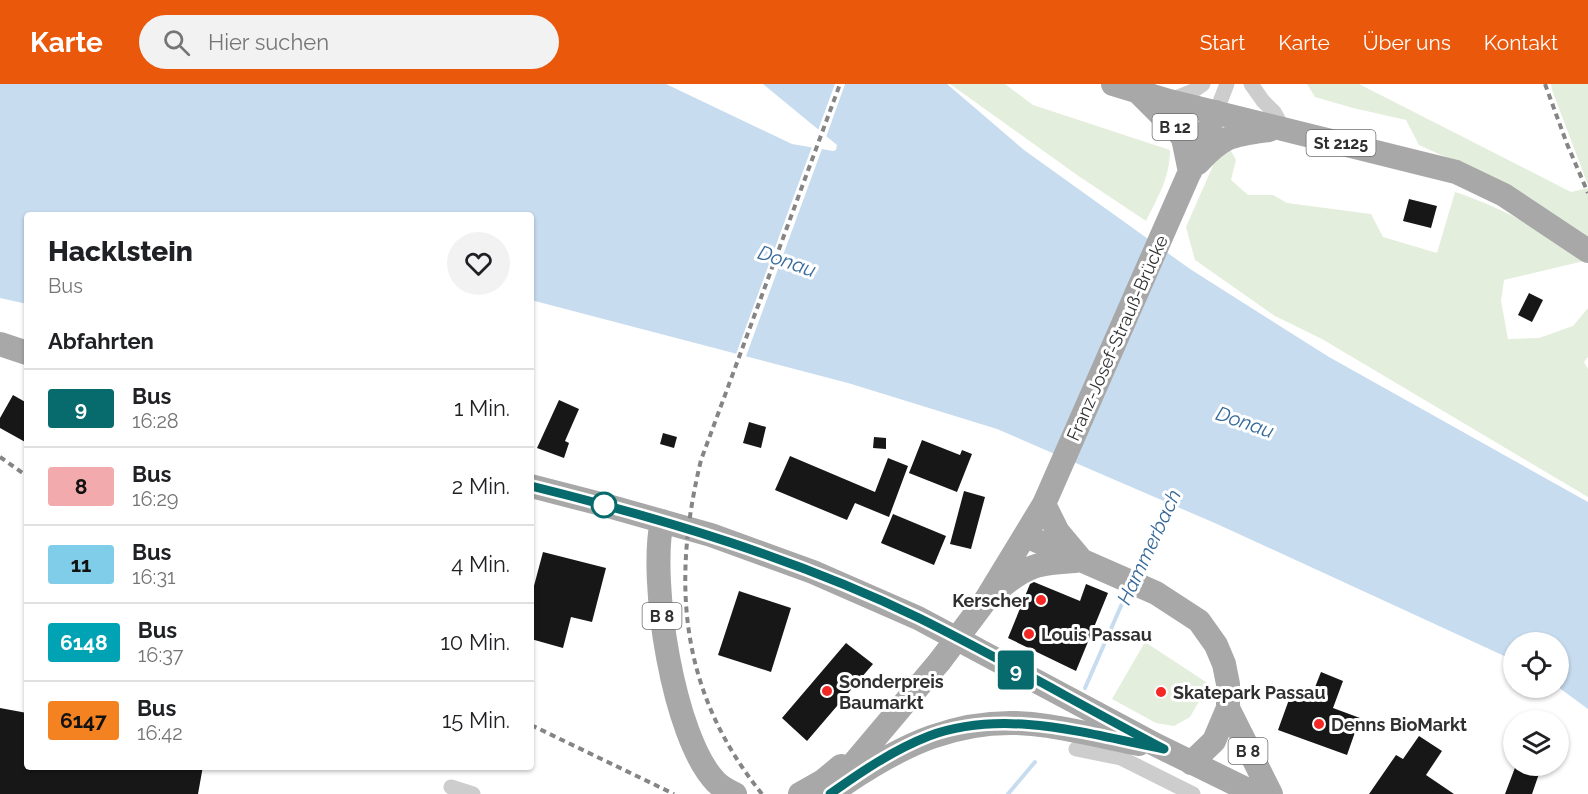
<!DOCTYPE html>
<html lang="de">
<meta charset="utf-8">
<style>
:root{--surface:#fff;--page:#f2f2f2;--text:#202124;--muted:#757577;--line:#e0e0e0;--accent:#ea580c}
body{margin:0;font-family:Raleway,sans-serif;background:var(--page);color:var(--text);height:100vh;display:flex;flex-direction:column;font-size:22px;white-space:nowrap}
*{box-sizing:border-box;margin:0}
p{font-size:20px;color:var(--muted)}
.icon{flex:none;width:33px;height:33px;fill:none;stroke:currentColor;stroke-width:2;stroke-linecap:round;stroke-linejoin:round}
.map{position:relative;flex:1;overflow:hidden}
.drawer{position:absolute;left:24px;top:128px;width:510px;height:558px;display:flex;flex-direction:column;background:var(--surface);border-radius:6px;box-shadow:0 2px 4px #0004}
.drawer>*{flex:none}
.badge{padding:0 12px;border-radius:4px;font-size:21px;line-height:39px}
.buttons{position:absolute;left:1503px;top:548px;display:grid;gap:12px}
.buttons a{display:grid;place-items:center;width:66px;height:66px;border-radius:50%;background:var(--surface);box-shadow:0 2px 4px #0004;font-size:30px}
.map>.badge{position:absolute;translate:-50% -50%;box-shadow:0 0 0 3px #fff}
h2{padding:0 24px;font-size:22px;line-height:54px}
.round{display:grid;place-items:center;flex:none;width:63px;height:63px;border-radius:32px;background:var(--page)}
.overview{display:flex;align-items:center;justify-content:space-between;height:102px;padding:0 24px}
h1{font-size:28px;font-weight:800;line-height:45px}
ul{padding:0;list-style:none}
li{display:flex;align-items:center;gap:18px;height:78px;padding:0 24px;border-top:2px solid var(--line)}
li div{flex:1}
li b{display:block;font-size:22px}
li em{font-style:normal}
li .badge{min-width:66px;font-weight:700;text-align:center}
header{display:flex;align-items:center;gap:36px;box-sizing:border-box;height:84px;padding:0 30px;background:var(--accent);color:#fff}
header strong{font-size:28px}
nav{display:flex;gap:33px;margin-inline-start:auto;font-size:21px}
.search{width:420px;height:54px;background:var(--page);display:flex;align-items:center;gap:15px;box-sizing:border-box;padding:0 21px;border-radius:33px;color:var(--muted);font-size:22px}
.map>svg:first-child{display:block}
</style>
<header>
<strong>Karte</strong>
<div class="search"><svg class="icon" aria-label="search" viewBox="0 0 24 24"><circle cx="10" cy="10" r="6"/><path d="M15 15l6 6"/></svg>Hier suchen</div>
<nav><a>Start</a><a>Karte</a><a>Über uns</a><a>Kontakt</a></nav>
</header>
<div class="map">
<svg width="1588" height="710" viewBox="0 0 1588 710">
<rect width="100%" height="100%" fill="#fff"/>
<path fill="#e4eedc" d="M950,0h55l28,21 137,45c0,27 -12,47 -24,71l-69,-46z
M1307,0h52l212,108 17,-4v49l-127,-73 -42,-19 -13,-25 -53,-12 -38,-11z
M1551,0h37v101l-36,-95z
M1229,63l7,13 -5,20 17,15h25l14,8 84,11 12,23 54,16 18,-61c46,15 91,40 129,69l-80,19 -3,21 7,38 31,-1 34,-12 15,-18v49l-4,5 4,7v128l-266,-158 -47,-23 -80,-56 -9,-33 29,-66z
M1145,558l64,42 -19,33 -16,9 -18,-3 -44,-24z"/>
<path fill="#c7dcef" d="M0,0h666l126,60 41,7 3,-1 1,-5 -74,-61h184l77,66 166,119 139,88 259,145v207l-30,-22v-45h-44l-1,18 -296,-136 -220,-95 -149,-46 -317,-83v-86h-504v90l-27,-6z"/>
<path fill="#fff" d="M835,0h10l-20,56 -8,-7z
M813,60l10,2 -78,213 -10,-2z"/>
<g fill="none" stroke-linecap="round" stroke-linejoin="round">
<path stroke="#c7dcef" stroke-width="4" d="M1135,491l33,-76
M1085,604l43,-98
M1008,710l27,-32"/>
</g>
<path fill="#171717" d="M1409,115l28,7 -6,22 -28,-7z
M1529,209l14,7 -11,22 -14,-7z
M13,311l14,8v40l-27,-15v-10z
M559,316l20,9 -14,32 4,2 -5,15 -27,-10z
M749,338l17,5 -5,21 -18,-5z
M663,349l14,4 -3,11 -14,-4z
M874,353l12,1v11l-13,-1z
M922,356l38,15 2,-5 10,4 -15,38 -48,-19z
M790,372l85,36 13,-34 20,8 -19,51 -34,-14 -8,17 -72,-30z
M964,407l21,6 -14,52 -21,-5z
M893,430l53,22 -12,29 -53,-22z
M543,468l63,16 -14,54 -21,-5 -8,31 -32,-9v-42z
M1034,498l46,19 6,-17 22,9 -32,78 -68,-33 22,-54z
M739,507l52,17 -20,64 -53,-17z
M846,559l27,21 -66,77 -25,-23z
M1321,588l22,9 -10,27 27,10 -13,37 -69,-25 13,-36 19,6z
M0,624l27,5v53h176l-5,28h-198z
M1419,652l23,15 -16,24 28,19h-85l27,-39 7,4z
M1516,681h26l-10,29h-27z"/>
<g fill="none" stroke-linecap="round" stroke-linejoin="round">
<path stroke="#cdcdcd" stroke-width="15" d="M1251,0l12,17 11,11 9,16
M1171,16l22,-9 10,-7
M1216,28l11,-28
M1076,665l45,9 72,36
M451,703l22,7"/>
<path stroke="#a8a8a8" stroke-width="24" d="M1113,0l56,17 287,71 48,23 84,56
M1140,10l21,21 11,9 11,14 7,34
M1198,79c26,-28 34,-28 71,-33
M0,260l27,9
M531,402l70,18 110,31 102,37 105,46 238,127 100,49
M1044,420l14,28 21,25
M662,437c-13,59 11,217 54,261 5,5 12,9 19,12
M1026,452l130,57 43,28 17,24 8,19 4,20v24l-14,33 -23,22
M998,506c28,-25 41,-27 77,-29
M985,517l59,-97 172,-392
M1228,624l43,86
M843,692l97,-115
M800,710l23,-13 18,-15
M830,710c67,-48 133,-82 218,-68 31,5 61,12 91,18"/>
<path stroke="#858585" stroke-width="4" stroke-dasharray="6 4.5" stroke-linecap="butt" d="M1545,0l22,60 21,49
M0,373l27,19
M531,641l143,69
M762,710c-82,-102 -91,-210 -61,-334l139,-376"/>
<path stroke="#a8a8a8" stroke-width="24" d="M940,577l45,-60"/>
</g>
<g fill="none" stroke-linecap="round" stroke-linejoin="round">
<g stroke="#fff" stroke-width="14">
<path id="line" d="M531,402c133,33 264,72 388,132 83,41 163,88 245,131 -76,-15 -159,-41 -235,-13 -36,14 -68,36 -99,58"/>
</g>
<use href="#line" stroke="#076a6c" stroke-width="9"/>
</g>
<circle fill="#fff" stroke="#076a6c" stroke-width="3" cx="604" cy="421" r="12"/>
<g fill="#f42824" stroke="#fff" stroke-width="2">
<circle cx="1041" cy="516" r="6"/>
<circle cx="1029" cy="550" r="6"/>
<circle cx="827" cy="607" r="6"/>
<circle cx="1161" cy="608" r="6"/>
<circle cx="1319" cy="640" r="6"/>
</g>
<g text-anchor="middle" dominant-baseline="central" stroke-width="6" stroke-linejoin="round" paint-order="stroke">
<g fill="#fff" stroke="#6e6e6e" stroke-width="1.5">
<rect x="1152.5" y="30" width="45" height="26" rx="4.5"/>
<rect x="1306.5" y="46" width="69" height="26" rx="4.5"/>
<rect x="642.5" y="519" width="39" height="26" rx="4.5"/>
<rect x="1228.5" y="654" width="39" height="26" rx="4.5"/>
</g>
<g font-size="16" font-weight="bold" fill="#303030">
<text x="1175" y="43">B 12</text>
<text x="1341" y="59">St 2125</text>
<text x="662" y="532">B 8</text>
<text x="1248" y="667">B 8</text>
</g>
<g font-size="18" fill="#303030" stroke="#fff">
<text transform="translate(1117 254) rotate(-66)">Franz-Josef-Strauß-Brücke</text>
</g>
<g font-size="18" font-weight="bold" fill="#303030" stroke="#fff" text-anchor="start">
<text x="1029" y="516" text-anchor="end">Kerscher</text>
<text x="1041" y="550">Louis Passau</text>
<text x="839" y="597">Sonderpreis<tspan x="839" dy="21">Baumarkt</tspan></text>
<text x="1173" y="608">Skatepark Passau</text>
<text x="1331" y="640">Denns BioMarkt</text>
</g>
<g font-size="20" font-style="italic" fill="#366999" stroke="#fff">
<text transform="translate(787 177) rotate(19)">Donau</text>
<text transform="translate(1245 338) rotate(19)">Donau</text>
<text transform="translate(1149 463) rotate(-65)">Hammerbach</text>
</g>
</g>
</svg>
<div class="buttons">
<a><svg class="icon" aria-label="locate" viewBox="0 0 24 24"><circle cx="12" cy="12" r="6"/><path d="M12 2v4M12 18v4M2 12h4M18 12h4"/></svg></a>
<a><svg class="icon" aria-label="layers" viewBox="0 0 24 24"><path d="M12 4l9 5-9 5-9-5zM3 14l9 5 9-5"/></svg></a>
</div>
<b class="badge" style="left:1016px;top:586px;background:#076a6c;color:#fff">9</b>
<section class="drawer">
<div class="overview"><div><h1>Hacklstein</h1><p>Bus</p></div><a class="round"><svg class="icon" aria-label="heart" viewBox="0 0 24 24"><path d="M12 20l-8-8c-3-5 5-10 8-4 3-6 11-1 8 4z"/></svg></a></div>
<h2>Abfahrten</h2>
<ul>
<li><span class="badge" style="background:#076a6c;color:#fff">9</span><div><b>Bus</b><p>16:28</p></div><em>1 Min.</em></li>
<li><span class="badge" style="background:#f3aaac;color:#111">8</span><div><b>Bus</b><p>16:29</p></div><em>2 Min.</em></li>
<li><span class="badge" style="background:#80cde9;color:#111">11</span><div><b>Bus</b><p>16:31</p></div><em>4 Min.</em></li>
<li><span class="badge" style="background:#00a3b4;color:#fff">6148</span><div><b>Bus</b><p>16:37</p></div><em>10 Min.</em></li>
<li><span class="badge" style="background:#f58220;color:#111">6147</span><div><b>Bus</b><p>16:42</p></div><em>15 Min.</em></li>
</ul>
</section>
</div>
